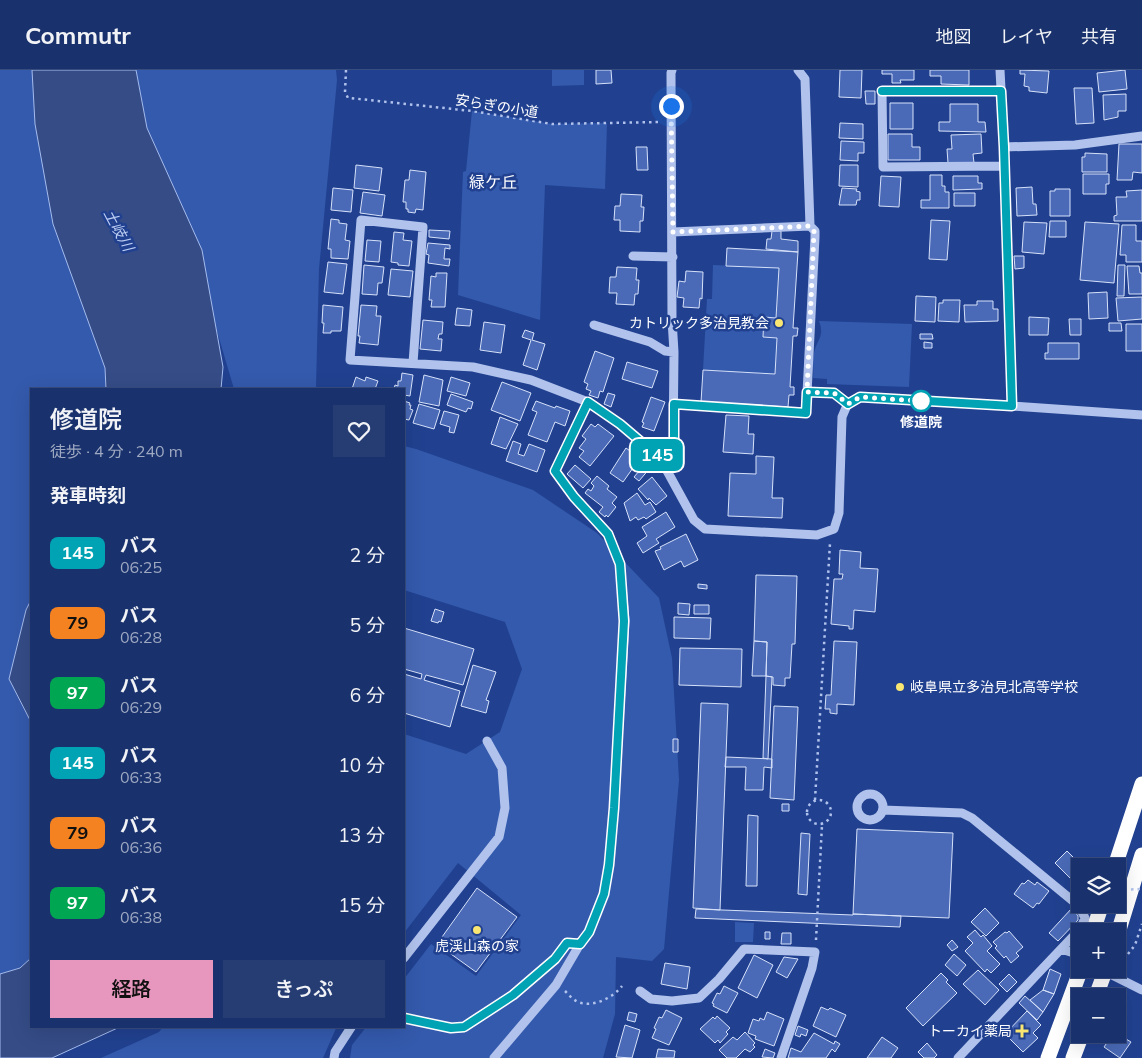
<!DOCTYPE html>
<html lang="ja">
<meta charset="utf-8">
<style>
:root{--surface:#19316c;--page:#263d74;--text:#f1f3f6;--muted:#9fa9c2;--line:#374c7f;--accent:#e797bd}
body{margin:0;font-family:Mulish,"Noto Sans JP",sans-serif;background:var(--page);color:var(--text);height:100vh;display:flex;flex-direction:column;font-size:19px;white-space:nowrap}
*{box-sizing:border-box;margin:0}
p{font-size:16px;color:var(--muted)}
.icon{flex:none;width:28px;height:28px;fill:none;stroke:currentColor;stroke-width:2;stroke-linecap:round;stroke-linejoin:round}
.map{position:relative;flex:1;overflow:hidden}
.drawer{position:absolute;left:30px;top:318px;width:375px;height:640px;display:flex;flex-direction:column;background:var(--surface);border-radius:0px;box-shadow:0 5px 20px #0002,0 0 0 1px var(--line)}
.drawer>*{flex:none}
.badge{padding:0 10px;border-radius:8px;font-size:18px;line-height:32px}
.buttons{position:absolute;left:1071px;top:788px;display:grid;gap:10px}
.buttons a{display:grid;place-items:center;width:55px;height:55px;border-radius:0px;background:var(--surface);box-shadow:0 5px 20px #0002,0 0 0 1px var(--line);font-size:25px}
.you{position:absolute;width:25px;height:25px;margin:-12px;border:4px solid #fff;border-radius:50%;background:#1a73e8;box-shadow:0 0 0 8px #1a73e833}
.map>.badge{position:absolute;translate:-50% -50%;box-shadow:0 0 0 2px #fff}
h2{padding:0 20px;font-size:19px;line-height:45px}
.round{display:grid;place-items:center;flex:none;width:52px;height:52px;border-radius:0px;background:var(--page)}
.summary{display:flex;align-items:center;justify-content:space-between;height:85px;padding:0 20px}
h1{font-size:24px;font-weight:600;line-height:38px}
.cta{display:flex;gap:10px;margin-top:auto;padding:10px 20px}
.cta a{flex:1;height:58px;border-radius:0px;background:var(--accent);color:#111;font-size:20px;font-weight:600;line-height:58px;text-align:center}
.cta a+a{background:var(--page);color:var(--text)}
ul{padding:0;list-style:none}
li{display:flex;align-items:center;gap:15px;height:70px;padding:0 20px}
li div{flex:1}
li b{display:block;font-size:19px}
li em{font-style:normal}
li .badge{min-width:55px;font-weight:700;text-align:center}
header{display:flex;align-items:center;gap:30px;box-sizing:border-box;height:70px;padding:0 25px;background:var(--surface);border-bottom:1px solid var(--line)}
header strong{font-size:24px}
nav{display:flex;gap:28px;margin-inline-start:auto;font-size:18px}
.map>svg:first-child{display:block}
</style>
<header>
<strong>Commutr</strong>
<nav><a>地図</a><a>レイヤ</a><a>共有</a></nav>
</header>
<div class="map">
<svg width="1142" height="988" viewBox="0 0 1142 988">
<rect width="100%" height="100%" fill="#214190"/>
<path fill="#345aad" d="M0,0h33l72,298 1,21h-75v211l-5,10 -17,69 22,43v236l-11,10 -20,6z
M136,0h200l1,10 -18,189 -3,117 1,3h-83l-56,-191 -31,-70z
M552,0h32v15l-32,1z
M472,41l80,13 55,-1 -2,66 -60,-4 -5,135 -82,-25 5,-123 3,-1z
M713,195l66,3 -3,50 -12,-1 -1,20 14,1 -2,36 -72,-4 4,-71h5z
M819,251l93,3 -3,63 -82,-3v-5l-14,-1c1,-8 -1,-17 1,-25 3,-14 11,-16 5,-32z
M404,376l12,3 117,41 64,43 62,65 13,60 7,122 -15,169 -12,12 -36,-4 -1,57 -12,44h-253l2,-13 15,-19h37v-47l27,-35 45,32 45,-61 -63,-52 -54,70v-199l62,20 34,-22 22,-63 -17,-47 -101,-32z
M735,852l19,1 -1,19h-18z
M164,956h173l-14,32h-222l58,-26z"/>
<path fill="#354c87" stroke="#a5bcee" d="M32,0h104l11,58 55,122 21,117 -2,22h-115l-1,-21 -52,-144 -18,-100z
M31,530v122l-22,-43 17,-69z
M31,888v68h91l-70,32h-52v-84l20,-6z"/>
<path fill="#4a6ab7" stroke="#d6e1f9" d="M596,0h15l1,13 -16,1z
M840,0h22l-1,28 -22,-1z
M882,0h32v10h-14l1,3h-9v-9h-10z
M930,0h39v15l-28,-1v-8h-11z
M1020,0l29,1 -2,22 -18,-2v-4l-5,-1 1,-12h-5z
M1125,0l2,19 -28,3 -2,-19z
M1074,18h18l2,35 -18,1z
M865,21h10v13h-9z
M1126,24v17h-8v6l-14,3 -1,-25z
M890,33h23v26h-23z
M950,34h28v18h7l1,10 -47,-1v-9h11z
M840,53l23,1v15l-24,-1z
M888,64h24v13h8v13h-32z
M981,64l1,19 -9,1 1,9h-26l-1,-14h5l-1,-14z
M841,71l23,1v11h-6v8l-18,-1z
M1119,74h23v29l-9,-1 -1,8h-15z
M636,77h11l1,23h-11z
M1085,83l22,1v18h-25v-15h3z
M356,95l26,3 -3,23 -25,-3z
M840,95h18v22l-19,-1z
M410,100l16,2 -3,38 -7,-1 -1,4 -7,-1v-3h-2v-7h-3l2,-22h4z
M1083,104h26v10h-3v10h-23z
M930,105h12v11h3v6h4v16h-28v-8h9z
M881,106l20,1 -2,30 -20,-1z
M953,106h25v7h4v6l-29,1z
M1032,117l1,17h3l1,11 -20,1 -1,-28z
M333,118l20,2 -2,22 -20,-2z
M842,118l15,1 -1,2 4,1v8h-3l-1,5h-17z
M1055,119h15v27h-20v-25h5z
M1142,120v31h-28v-5l3,-1 -1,-18h11l-1,-6z
M363,122l22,3 -3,21 -22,-3z
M954,123h21v13h-21z
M621,124l21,1 -1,12h3l-1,14h-3v11l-20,-1v-11h-6l1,-14h5z
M331,149l8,1v3l8,1 -2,16 5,1 -2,18 -17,-1v-9h-3z
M931,150l19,1 -3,39 -18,-1z
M1050,151h16v16h-17z
M1024,152l23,1 -3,31 -22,-2z
M1085,152l34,2 -5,59 -34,-3z
M1122,155h14v16h6v21h-16v-7h-6z
M429,160l21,1 -1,8 -20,-2z
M772,161h9v8l17,2v11l-32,-3 1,-10h4z
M394,162l10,1 -1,7 9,1 -3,25 -11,-1v-2l-7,-1z
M367,170l14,1 -2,21 -14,-1z
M428,173l22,2v4l-5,-1 -1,11h6l-1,7 -21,-3 1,-8 -3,-1z
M727,178l71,4 -5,76h5l-1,8h-4l-3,51h4v8h-5l-1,12 -87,-5 2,-32 72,4 2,-36 -14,-1 1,-20 12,1 3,-50 -53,-2z
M1014,186h10v12l-9,1z
M328,192l19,2 -4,30 -19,-2z
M364,195l20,2 -2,16h-4l-1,12 -15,-1z
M1118,195h7l-1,31h-7z
M1127,196h12l1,7h2v21h-13z
M617,197l20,1 -1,12h3l-1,14h-3l-1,11 -18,-1 1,-11h-8l1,-16h6z
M391,199l22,2 -3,26 -22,-2z
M686,201l17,1 -1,27 -2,-1 -1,10 -16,-1 1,-9 -7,-1 2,-16 6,1z
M436,203h11l-2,34h-14l1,-7h-3l2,-24 5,1z
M1107,222l1,26 -19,1 -1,-26z
M916,226l20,1 -1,25 -20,-1z
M1142,227v22l-24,2 -2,-23z
M943,230h17l-1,22 -21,-1 1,-18h4z
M977,231h16v8h5v12l-33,1 -1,-17h13z
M323,235l20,2 -2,24h-10v2h-8l1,-10h-2z
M361,235l16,1 -1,10h5l-3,29 -19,-2 1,-7h-2z
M457,238l15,2 -2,16 -15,-1z
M1029,247l20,1 -1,17h-19z
M1069,249h12v16h-11z
M423,250l20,2 -1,12h-3l-1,5h4l-1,12 -21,-2z
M484,252l21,3 -4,28 -21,-3z
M1109,253h12l1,8h-13z
M1126,254h16v27h-16z
M525,260l9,3 -2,7 13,4 -8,26 -14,-5 8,-25 -9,-3z
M920,264h12l1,5h-13z
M924,272l8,1v5h-8z
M1048,273h31v16h-34v-6h3z
M595,281l19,7 -11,34 -3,-1 -2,7 -9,-3 2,-4 -5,-2 2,-5 -4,-2z
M627,292l31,9 -6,17 -30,-9z
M402,303l11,2 -3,21 -6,-1v-6h-10l1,-4 3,1v-5h3z
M424,305l19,5 -4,26 -20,-4z
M356,307l9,4 1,-4 12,4 -3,8h-23z
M451,307l19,6 -4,13 -19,-5z
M502,312l29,11 -11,28 -29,-11z
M608,323l7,2 -4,12 -7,-3z
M451,324l22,8 -2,7 -3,-1 -2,4 -19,-7z
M651,327l14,5 -11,29 -12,-4 2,-4 -2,-1z
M404,331l6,2 -1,2h2l-1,4 3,1 -4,10 -5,-1z
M536,331l19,7 1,-2 14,5 -5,15 -10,-4 -8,20 -19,-7 9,-23 -5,-2z
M419,334l21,6 -6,19 -21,-6z
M444,341l15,4 -5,18 -5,-1 1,-5 -10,-3z
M726,345l23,1 -1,18h6l-1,20 -30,-2z
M500,347l18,7 -12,25 -15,-5z
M591,354l4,3 3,-3 16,12 -24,30 -11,-9 5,-6 -5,-3 7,-9 -4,-3z
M513,371l8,3 -3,10 6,2 5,-12 16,6 -8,22 -31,-11z
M626,378l14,10 -17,24 -13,-9z
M756,386l18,1 -2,41h11l-1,20 -54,-2 2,-43 26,1z
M645,394l5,4 -11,13 -5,-4z
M575,395l16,14 -8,9 -16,-14z
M597,406l12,10 -2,3 10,8 -5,6 4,4 -8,10 -2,-2 -1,2 -6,-5 4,-5 -18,-14 3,-4 3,2 3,-5 -3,-3z
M652,407l15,19 -11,9 -7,-7 -1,2 -10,-11z
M637,423l8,12 5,-3 6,10 -10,7 -2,-2 -6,3 -2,-3 -6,4 -6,-18z
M666,442l9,15 -19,12 3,4 -16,10 -6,-10 10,-7 -5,-9z
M686,464l12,26 -14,7 -3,-6 -17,9 -9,-19 6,-2 -1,-2z
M840,480l21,2 -1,16 18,1 -3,43 -21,-2 -1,19h-4v-3l-18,-2 3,-45h8l1,-5h-4z
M756,505l41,1 -2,68h-3l-2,34h-5v8l-12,-1v-8l-7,-1 1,-34 -13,-1z
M698,514l9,1v4l-9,-1z
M678,533l12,1 -1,11 -11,-1z
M694,535h15v9h-15z
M435,539l9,3 -3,10 -2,-1 -1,2 -7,-2z
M674,547l37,1 -1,21 -36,-1z
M404,558l70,21 -11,36 -37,-10 -2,5 36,11 -10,36 -46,-14v-39l17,5 1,-5 -18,-5z
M754,571l13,1 -1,34h-14z
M834,571l23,1 -3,63 -17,-1v10l-7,-1v-4h-5l1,-14h5z
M680,578l62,1 -1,38 -62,-2z
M473,595l23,7 -10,28 3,1 -3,12 -25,-7z
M766,606l6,1 -4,82 -5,-1z
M701,633l27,1 -8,206 -27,-2z
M774,636l24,1 -4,93 -24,-2z
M673,669h5v13h-5z
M726,687l46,2v9l-8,-1 -1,23h-18l1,-23h-21z
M782,734h7v7h-7z
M748,745l10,1 -1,70h-11z
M857,759l96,4 -4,85 -96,-4z
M801,763l9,1 -3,61 -9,-1z
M1067,781l15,15h-2v16l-2,2 -5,-6 -2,1 -16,-16z
M1028,810l7,5 2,-3 12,9 -10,13 -2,-1 -4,5 -19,-14 8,-11 2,1z
M477,818l40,29 -41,55 -39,-28z
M985,838l14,15 -13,13 -15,-14z
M1072,838l6,8v4l-20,21 -9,-8z
M696,839l157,6v-1l48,2 -1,11 -205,-9z
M975,860l6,7 2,-2 9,11 -5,5 13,13 -9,9 -4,-4 -2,3 -20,-21 8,-8 -6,-6z
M1009,861l14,16 -7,6 3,3 -8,7 -5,-7 -2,2 -9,-10 2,-2 -4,-4 12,-10 2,1z
M765,862h5v7h-5z
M782,863h9v11h-10z
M952,870l6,7 -6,4 -5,-6z
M954,884l12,11 -9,11 -12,-11z
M754,885l19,10 -16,33 -19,-10z
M784,887l14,2 -11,19 -11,-6z
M665,893l25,4 -3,22 -26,-5z
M1050,899l11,5 -7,20 -11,-4z
M978,900l21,20 -14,15 -22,-21z
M941,903l7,7 -2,2 11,11 -34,33 -17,-18z
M1009,904l8,8 -10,10 -8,-8z
M724,916l14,7 -11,20 -14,-7 1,-2 -2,-1 5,-10 3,1z
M1043,920l11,4 -11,18 -13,-12z
M1025,926l18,16 -6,8 -18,-17z
M821,937l7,3 2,-2 16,7 -10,22 -23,-11z
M666,940l16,8 -13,27 -17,-7 4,-9 -2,-1 5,-11 3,1z
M1027,941l14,14 -8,8 5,5 -15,14 -18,-18z
M629,942l8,2 -2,8 -8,-2z
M767,942l17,7 -10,27 -19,-7 1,-3 -8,-3 5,-14 6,2 1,-3 4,2z
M717,946l13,12 -4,4 2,2 -8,9 -2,-3 -3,3 -15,-14 13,-12 2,2z
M625,955l15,5 -8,28 -16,-1z
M798,956l10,4 -2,6 -5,-2 -1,3 -5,-2z
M745,962l10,11 -2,2 2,2 -5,5 -5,-3 -9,9h-9l-8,-8 14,-13 4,3z
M814,963l20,11 1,-3 5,3 -5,8 -3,-3 -6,9h-38l3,-10 10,4z
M1113,964l11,8 2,-3 5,3 -11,16 -16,-11z
M882,967l16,11 -7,10h-24z
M927,973l10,12 -3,3h-10l-6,-6z
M658,979l17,2 -1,7h-18z
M765,979l10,4 -2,5 -11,-1z"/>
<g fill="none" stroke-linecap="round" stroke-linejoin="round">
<path stroke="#b1c3ed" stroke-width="2.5" stroke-dasharray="2.5 4" stroke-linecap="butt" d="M346,0l-1,22 3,6h2l122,13 80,13 109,-2
M807 742a12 12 0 1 1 24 0a12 12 0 1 1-24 0Z
M815,730l15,-257
M816,870l6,-115
M1128,884l7,-9 7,-21
M565,921c4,4 7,8 13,11 14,6 35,-4 44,-16"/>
<path stroke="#b1c3ed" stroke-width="9" d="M672,0l-1,3 1,247 2,32
M1000,0l4,77 8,259
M1001,21h-119l1,76 121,-1
M1004,77l71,-2 67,-9
M673,162l137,-6 -5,-147 -7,-9
M633,186l40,1
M594,255l56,17 15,9 9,1 -1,98 -9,14
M413,293l10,-136 -62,-7 -11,140 123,7 58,13 57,22 32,22 40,34 34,62 11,9 112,6 17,-6 5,-16 3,-96 6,-14 12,-6 152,9 130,9
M807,322l27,1 14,10
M674,334l132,9 9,-176v-6l-5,-5
M857 737a13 13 0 1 1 26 0a13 13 0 1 1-26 0Z
M883,740l79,3 10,5 107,88 6,12 -5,11 -19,20
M580,874l9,-12 15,-38 5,-29 5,-57 11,-187 -5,-57 -12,-30 -34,-37 -19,-26 33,-69
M404,888l95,-121 6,-29 -3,-40 -15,-27
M1102,900l40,20
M640,921l11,8 21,2 27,-3 20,-19 25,-30 71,3 -3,16 -31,90
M404,948l47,10 13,-1 49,-32 42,-36 12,-16 13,1 -24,41 -62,73
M334,988l1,-6 17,-26
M958,988l103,-109 19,6"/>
<path stroke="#fff" stroke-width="15" d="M1115,796l27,-82
M1093,861l9,-27
M1118,863l24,-78
M1096,926l10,-27
M1048,988l33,-89
M1073,988l9,-24"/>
<path stroke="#b1c3ed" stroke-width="2.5" stroke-dasharray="2.5 4" stroke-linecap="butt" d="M1118,820l24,-1"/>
</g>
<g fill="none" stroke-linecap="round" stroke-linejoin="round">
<g stroke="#fff" stroke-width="11">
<path id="line" d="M404,948l47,10 13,-1 49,-32 42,-36 12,-16 13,1 9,-12 15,-38 5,-29 5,-57 10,-187 -4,-57 -12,-30 -34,-37 -19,-26 33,-69 32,22 40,34 4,6 10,-14v-46l132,9 1,-21 27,1 14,11 12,-7 152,9 -8,-259 -3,-56h-119"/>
</g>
<use href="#line" stroke="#00a3b4" stroke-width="8"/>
<path stroke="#fff" stroke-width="5" stroke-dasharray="0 9" d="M671,36l2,126 137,-6 4,5 -7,161 27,1 14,11 12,-7 61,4"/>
</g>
<g fill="#f9e672" stroke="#214190" stroke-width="2">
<circle cx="779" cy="253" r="5"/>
<circle cx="900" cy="617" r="5"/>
<circle cx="477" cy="860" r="5"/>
<path d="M1019.5 953.5h5v5h5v5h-5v5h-5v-5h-5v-5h5z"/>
</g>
<circle fill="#fff" stroke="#00a3b4" stroke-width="2.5" cx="921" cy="331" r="10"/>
<g text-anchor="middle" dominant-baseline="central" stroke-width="5" stroke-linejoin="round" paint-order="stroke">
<g font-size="14" fill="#fff" stroke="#214190">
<text transform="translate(497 36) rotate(9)">安らぎの小道</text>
</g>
<g font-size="14" fill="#fff" stroke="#214190" text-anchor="end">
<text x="769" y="253">カトリック多治見教会</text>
<text x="910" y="617" text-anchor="start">岐阜県立多治見北高等学校</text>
<text x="477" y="876" text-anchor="middle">虎渓山森の家</text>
<text x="1012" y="961">トーカイ薬局</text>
</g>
<g font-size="14" font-weight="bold" fill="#fff" stroke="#214190">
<text x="921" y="352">修道院</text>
</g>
<g font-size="15" font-style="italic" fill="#bdcef3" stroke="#214190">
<text transform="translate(119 160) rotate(62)">土岐川</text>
</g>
<g font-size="16" fill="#fff" stroke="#214190">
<text x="493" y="112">緑ケ丘</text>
</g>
</g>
</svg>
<div class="buttons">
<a><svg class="icon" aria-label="layers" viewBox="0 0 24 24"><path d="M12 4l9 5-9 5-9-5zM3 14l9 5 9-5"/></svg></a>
<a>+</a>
<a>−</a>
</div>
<div class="you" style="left:671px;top:36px"></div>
<b class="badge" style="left:657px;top:385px;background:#00a3b4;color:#fff">145</b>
<section class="drawer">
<div class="summary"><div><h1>修道院</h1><p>徒歩 · 4 分 · 240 m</p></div><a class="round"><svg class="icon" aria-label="heart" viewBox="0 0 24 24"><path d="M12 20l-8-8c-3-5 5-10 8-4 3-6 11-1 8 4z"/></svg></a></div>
<h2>発車時刻</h2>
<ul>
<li><span class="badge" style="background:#00a3b4;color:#fff">145</span><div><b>バス</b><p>06:25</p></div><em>2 分</em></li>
<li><span class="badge" style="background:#f58220;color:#111">79</span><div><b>バス</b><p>06:28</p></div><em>5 分</em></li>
<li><span class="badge" style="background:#00a651;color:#fff">97</span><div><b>バス</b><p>06:29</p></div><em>6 分</em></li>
<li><span class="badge" style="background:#00a3b4;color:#fff">145</span><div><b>バス</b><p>06:33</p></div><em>10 分</em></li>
<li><span class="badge" style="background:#f58220;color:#111">79</span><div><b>バス</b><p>06:36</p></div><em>13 分</em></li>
<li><span class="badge" style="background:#00a651;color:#fff">97</span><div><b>バス</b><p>06:38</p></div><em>15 分</em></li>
</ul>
<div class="cta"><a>経路</a><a>きっぷ</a></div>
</section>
</div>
